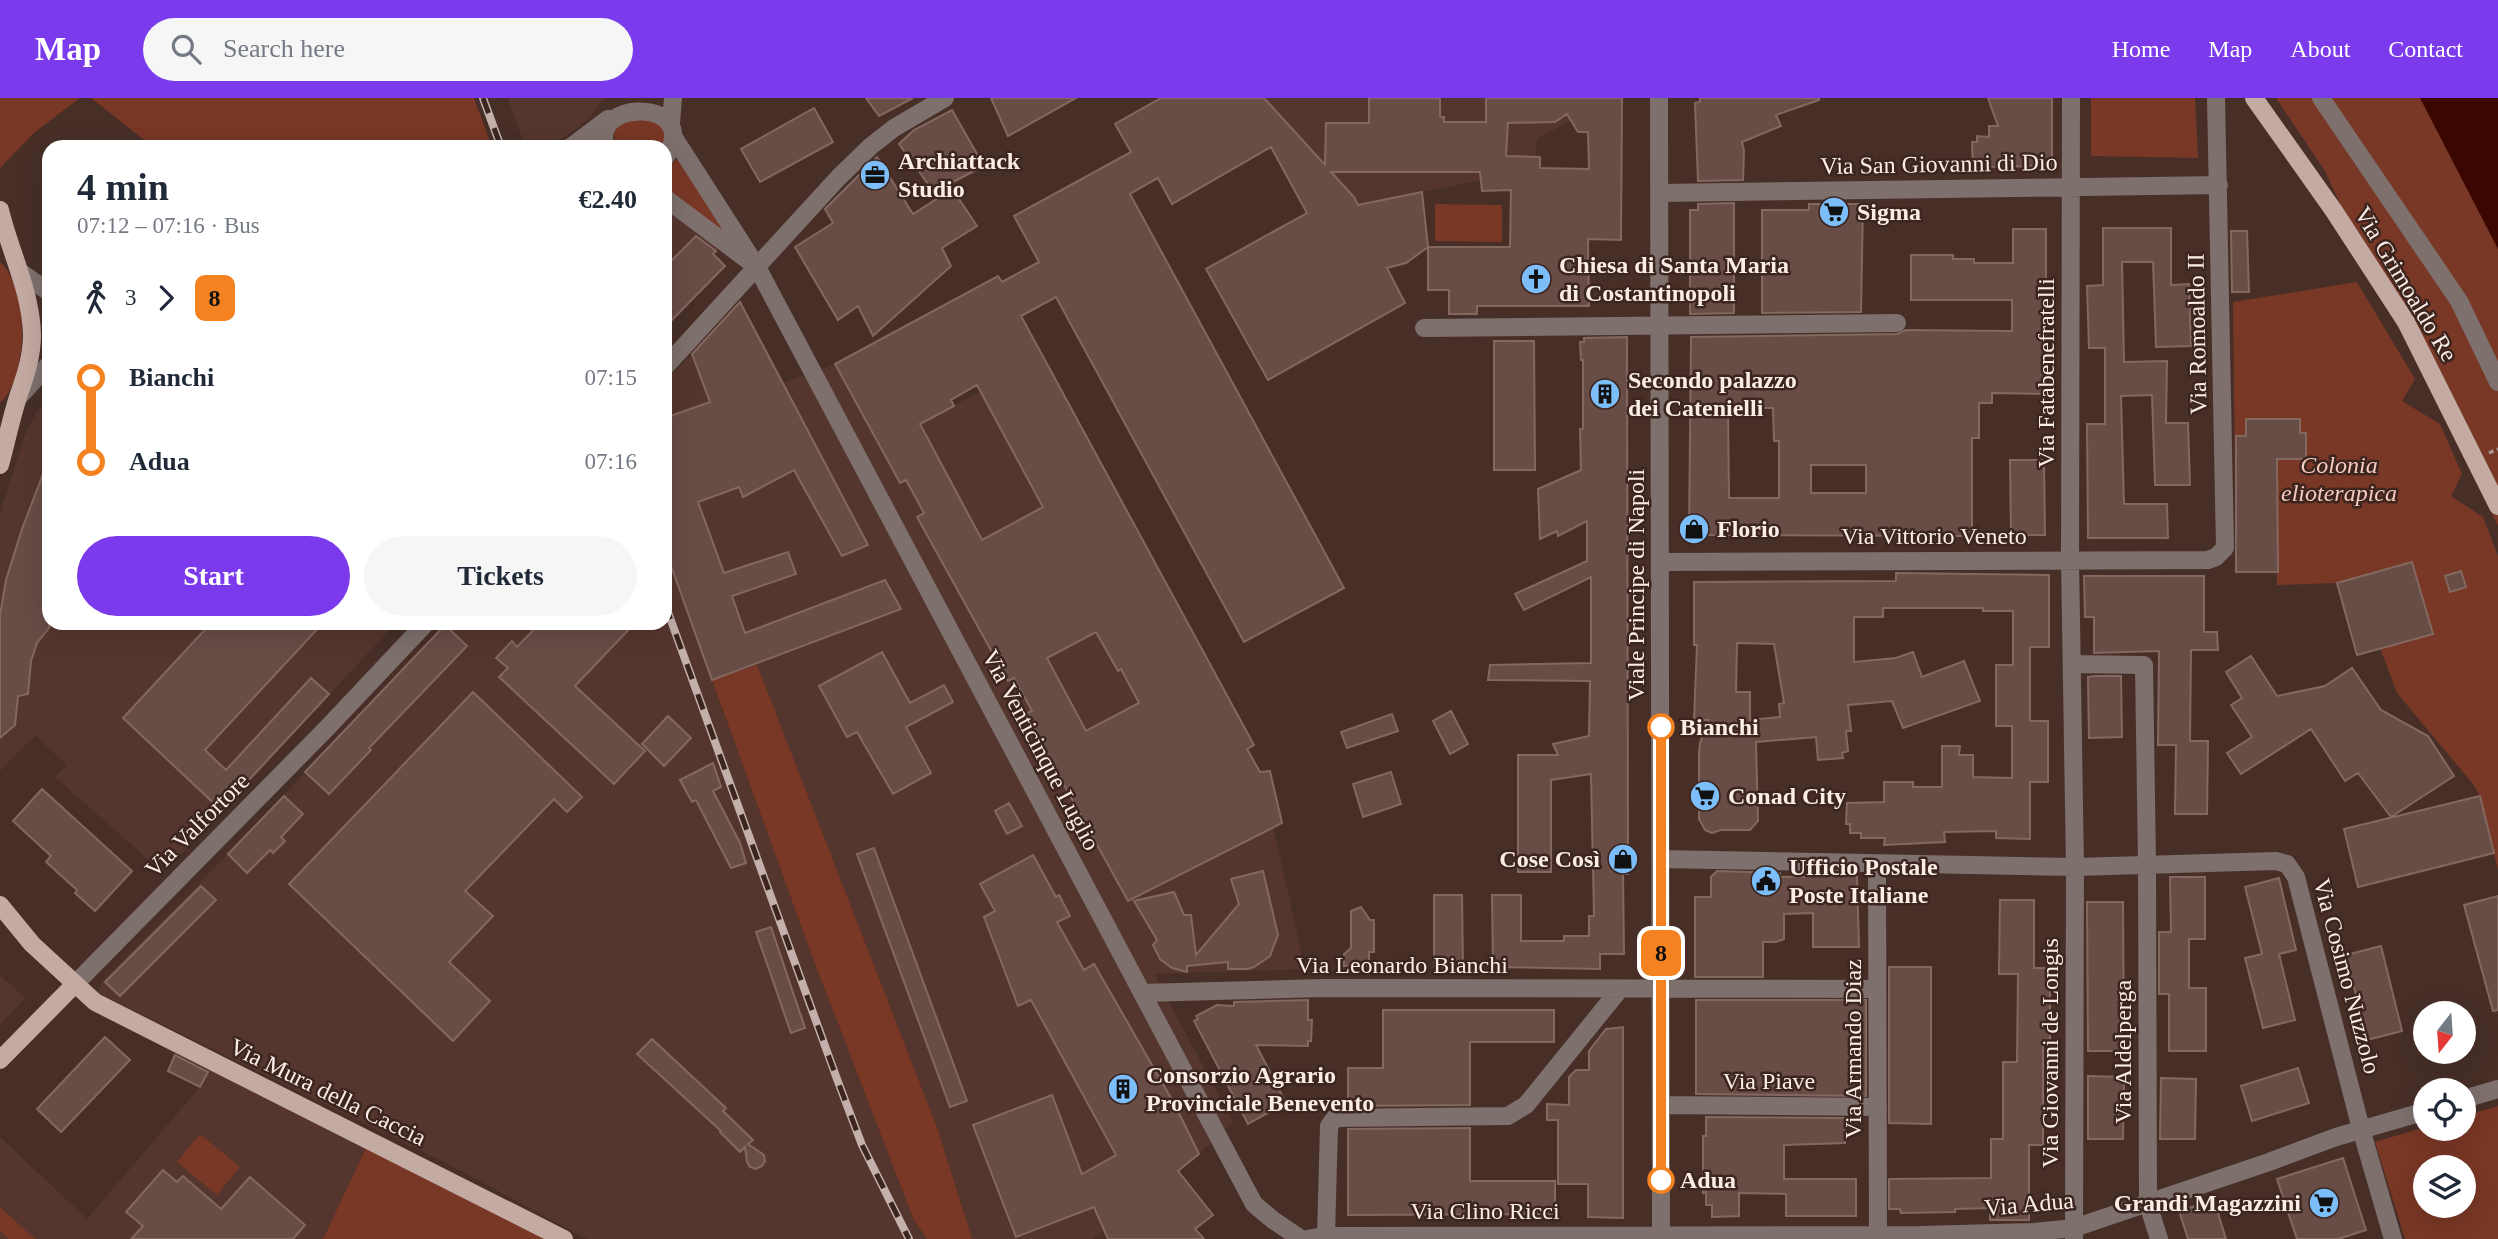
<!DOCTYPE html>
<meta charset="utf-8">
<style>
:root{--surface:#fff;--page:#f6f6f7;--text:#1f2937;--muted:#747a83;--accent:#7c3aed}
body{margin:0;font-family:"Times New Roman",serif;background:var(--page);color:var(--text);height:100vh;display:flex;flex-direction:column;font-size:26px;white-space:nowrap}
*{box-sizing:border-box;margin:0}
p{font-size:23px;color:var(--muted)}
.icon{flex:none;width:38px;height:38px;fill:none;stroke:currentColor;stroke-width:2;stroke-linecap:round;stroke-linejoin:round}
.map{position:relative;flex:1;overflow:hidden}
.details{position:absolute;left:42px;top:42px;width:630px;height:490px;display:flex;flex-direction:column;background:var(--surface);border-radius:21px;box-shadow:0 7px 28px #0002}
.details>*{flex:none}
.badge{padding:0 14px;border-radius:10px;font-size:24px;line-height:46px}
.needle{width:46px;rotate:197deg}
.fabs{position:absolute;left:2413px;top:903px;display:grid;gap:14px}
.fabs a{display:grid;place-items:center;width:63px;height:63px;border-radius:50%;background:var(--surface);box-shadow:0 7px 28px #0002;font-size:35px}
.map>.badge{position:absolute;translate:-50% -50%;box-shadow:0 0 0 4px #fff}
.legs{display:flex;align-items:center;gap:10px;height:77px;padding:0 35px;font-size:23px}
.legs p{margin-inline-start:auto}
.summary{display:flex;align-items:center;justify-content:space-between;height:119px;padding:0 35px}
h1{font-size:38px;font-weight:800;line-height:52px}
.cta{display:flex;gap:14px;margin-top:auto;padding:14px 35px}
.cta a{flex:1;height:80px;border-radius:42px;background:var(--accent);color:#fff;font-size:28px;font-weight:800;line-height:80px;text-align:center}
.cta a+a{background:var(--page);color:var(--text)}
ul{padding:0 35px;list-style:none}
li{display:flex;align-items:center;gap:24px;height:84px;font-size:26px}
li i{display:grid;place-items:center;width:10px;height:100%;margin:0 9px;background:currentColor}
li i::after{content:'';width:18px;height:18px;margin:-9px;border:5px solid;border-radius:50%;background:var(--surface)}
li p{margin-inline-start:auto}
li:first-child i{background:linear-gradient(#0000 50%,currentColor 0)}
li:last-child i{background:linear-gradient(currentColor 50%,#0000 0)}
header{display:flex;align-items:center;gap:42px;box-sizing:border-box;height:98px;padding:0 35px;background:var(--accent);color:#fff}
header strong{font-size:33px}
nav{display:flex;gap:38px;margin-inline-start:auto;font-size:24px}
.search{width:490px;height:63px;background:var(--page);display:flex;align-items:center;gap:18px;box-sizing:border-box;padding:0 24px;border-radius:38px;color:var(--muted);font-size:26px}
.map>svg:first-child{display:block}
</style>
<header>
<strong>Map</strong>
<div class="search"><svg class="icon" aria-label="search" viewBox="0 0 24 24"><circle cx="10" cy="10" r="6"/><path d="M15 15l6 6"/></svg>Search here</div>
<nav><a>Home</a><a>Map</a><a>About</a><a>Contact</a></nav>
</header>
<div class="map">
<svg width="2498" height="1141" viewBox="0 0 2498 1141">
<rect width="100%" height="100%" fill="#472f28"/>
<path fill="#55362e" d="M508,0h97l-17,21 -23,18 -31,10h-9z
M1264,0h358v3l-34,1v9l-51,28 -2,18 -24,17 -153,31 -4,-8z
M665,111l35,23 18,17 -4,5 11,12 -60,63z
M692,255l30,79 24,-36 89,-32 44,81 102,-54 62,116 -100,54 114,91 29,-15 9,-8 22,41 4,-1 18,33 -79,43 -10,14 78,143 145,-77 32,144 -151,5 79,148 -34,32 -106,85h-121l-34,-109 -182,-465 -44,16 100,275 101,262 14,21h-340l-143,-77 -346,-169 4,-12 126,-127 219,-231h81l42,40 40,-40h55v-241z
M49,301v224h347l-218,234 -16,-2 -11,7 -96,-85 12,-12 -32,-30 -35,36v-257l24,-77 13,-26z
M0,877l25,23 -25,27z
M210,970l157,78 -44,93h-323v-102l87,82 113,-132z"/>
<path fill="#793725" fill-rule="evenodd" d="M0,0h80l-45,34 -35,36z
M91,0h383l18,49h-339z
M2091,0h104l3,60 -107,-2z
M2276,0h222v428l-120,-239 -53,-116z
M629,15l35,13v21h-48l-2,-15z
M679,59l47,71 -3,3 -58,-42v-18z
M1435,106l67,1v37l-67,-1z
M0,164c29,25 30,115 0,141z
M2357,184l58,97 -13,22 38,23 22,50 -11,22 32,21 15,39v314l-18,-74 -7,-12 -76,-91 -17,-45 52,-14 -20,-71 -75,20 -60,2v-13h-41l-3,-270z
M757,567l181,465 34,109h-45l-14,-21 -101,-262 -100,-276z
M2498,1008v133h-93l-30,-97 50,-15 39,2v-13zM2426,1069h38v39h-38z
M200,1036l40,33 -23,28 -40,-33z
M367,1048l184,93h-228z
M0,1109l35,32h-26l-9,-8z"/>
<path fill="#390600" d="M2420,0h78v151z"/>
<path fill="#674d46" stroke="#836860" stroke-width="2" fill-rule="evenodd" d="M866,0h47l-34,18z
M991,0h85l-68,38z
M1161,0h103l61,67 1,-42h43v-25h71v19h4v5h42v-24h136l-1,142 -33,-1 1,67h-112v8h-28v-24h-21v-43h82l1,-57 -29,1 -2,-19h-149l23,25 4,8 64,-13 6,55 -22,16 -19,5 18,35 -137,77 -62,-111 101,-56 -36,-66 -99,57 -14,-26 -28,16 214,394 -100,54 -188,-345 -35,19 233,429 -7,4 13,23 10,-1 12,52 -154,78 -103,-187 7,-3 -18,-33 -6,3 -91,-164 7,-4 -18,-33 -6,3 -65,-119 163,-88 4,6 37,-20 -25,-46 117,-64 -16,-28zM1567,16l11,18h10l1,37 -49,-1v-11l-34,-1 2,-33 47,-1zM977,287l66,122 -61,33 -62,-116 34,-18 -3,-6zM1096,534l22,39 3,-2 18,34 -53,28 -39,-73z
M1700,0h119v2l-43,15 5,11 -39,16 2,9 -1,29 -45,1 -3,-78 5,-1z
M1988,0h64v68l-79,1 -1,-25h5v-6l12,1v-11h9z
M814,10l19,34 -73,40 -19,-33z
M952,12l32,56 -35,18 28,42 -35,22 9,18 -78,70 -15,-30 -20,14 -43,-73 38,-24 -8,-14 52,-52 36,57 25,-16 -39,-54 15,-14z
M1734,105v110l-44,1v-104h8v-6z
M1809,106h54l-2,108 -99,1v-103h47z
M2103,130h68v57l18,-1 2,62 -35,1 -3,-85h-31l2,100 43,-1 -1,62h22l2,62h-35l-3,-90 -31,1 3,108h43l1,34h-80l-1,-114h18v-76h-16l-2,-62 16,-1z
M2013,131h33v165l-54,-1v10h-13v35h-7v98l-283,-1 2,-198 206,-3 9,-4 106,1v-31h-101v-45h42v4h21v4h39zM1728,310h45l1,33h5v57h-50zM1811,367h55v28h-55z
M2231,133h16l2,61h-17z
M696,138l20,15 -3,3 12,12 -60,61v-60z
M740,204l128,243 -26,11 -48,-86 -51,27 -4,-10 -41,15 26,71 64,-21 8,22 -64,22 13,37 140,-53 16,29 -189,71 -47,-131v-131l45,-16 -18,-48z
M1627,239l1,537h-5l1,80h-24v15l-107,-2 -1,-72h29v46h43v-5h25v-20h5l-3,-142 -40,6v92h-33v-117h40l-5,-11 36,-8 1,-55 -102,-1 2,-15 101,-2v-86l-67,33 -9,-16 72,-33v-40l-29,15 -1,-5 -17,8 -2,-50 43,-19 -1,-41h3v-69h-2l-1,-18h4v-4z
M1494,243h40l1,129h-41z
M2246,321h54v14h6v26h-29l1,113h-42v-136h10z
M2010,362h34l1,75h-34z
M48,363l1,167 -12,15 -6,18 -3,33 -10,2 -3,29 -15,13v-123l6,-35 16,-51z
M2412,464l21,72 -76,21 -20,-72z
M2461,473l5,16 -16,5 -5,-16z
M1896,475l153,2v72h-19v74h18v61h-18v57l-34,-1v-7l-52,1 1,10 -61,3 1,-7h-24v-5h-11v-9h-4l1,-21 37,-1v-20h29v5h29v-41h18l-1,9h14v22l39,1v-52h-16v-61h17v-54h-30v-3h-100v9h-29v45l42,-4 17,-6 9,25 42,-16 16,40 -77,27 -11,-27 -44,4 3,26h-5l2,20 -6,2 1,5 -25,2 -2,-23 -60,5 2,79 -8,9h-29l-9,3 -7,-3 -6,-11v-66l1,-10 9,-23h-15l3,-75h-3v-63l202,-1zM1737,545l37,1 10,59 -5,1 1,13 -30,3v-28h-14z
M2084,478h120v56h13l1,18h-27l-1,91h18l-1,73h-32l1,-69h-18l1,-94 -65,2v-36h-9z
M211,525h112l-118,127 21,20 85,-92 18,16 -108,116 -98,-92z
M540,525h95l-60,63 70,65 -31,33 -115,-107 9,-9 -12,-10 16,-17 5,6z
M445,527l22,21 -98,102 2,2 -42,44 -24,-22z
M882,554l28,51 34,-18 9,17 -47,25 25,46 -38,21 -36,-62 -10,5 -28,-51z
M2251,558l26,40 48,-10 27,-18 29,42 47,26 26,40 -63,41 -33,-44 -13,8 -34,-52 -70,45 -14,-21 25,-16 -21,-32 11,-7 -16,-26z
M2094,578h27l1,61 -33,1 -1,-61z
M473,594l109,105 -15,15 -13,-13 -89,92 28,25 -44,46 41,39 -37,40 -164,-157z
M1451,613l17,33 -18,10 -17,-33z
M1392,616l6,17 -51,17 -6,-16z
M668,618l23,22 -27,28 -22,-22z
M713,665l8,24 -8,4 27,52 6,20 -15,5 -35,-68 -4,2 -12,-22z
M1391,674l10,32 -38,13 -10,-33z
M42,691l90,82 -37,40 -20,-18 2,-3 -31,-28 5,-6 -38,-35z
M284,698l19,18 -22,23 4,4 -12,12 -3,-3 -23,23 -19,-19z
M2480,698l14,57 -136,34 -14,-58z
M1009,705l13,23 -15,8 -12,-23z
M874,750l93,253 -17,6 -93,-253z
M1033,757l23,42 3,-2 11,21 -13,6 27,48 10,-6 81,141 24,49 -21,17 35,44 -18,14 9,10h-96l-14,-32 -78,30 -43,-112 79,-30 30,79 34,-19 -85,-155 -13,6 -34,-89 11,-6 -15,-27z
M1263,773l15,64 -8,21 -16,11 -6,2h-20v-7l-41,4v6l-15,-4 -12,-9 -7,-14 4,-5 -23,-39 40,-9 10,23h7l5,40 43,-51 -8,-25z
M1717,773l63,2v4l77,-1 2,71h-46v-34l-29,1v25l-8,3h-13v35h-68v-80h16v-20z
M2170,779h35v62h-16v49h17v63h-37v-57h-10v-62h12z
M2279,780l17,72 -17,4 16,66 -32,8 -18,-70 17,-4 -17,-67z
M201,788l15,14 -96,96 -15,-14z
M1434,797h28l1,72h-29z
M2498,798v114l-5,1 -29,-106z
M2000,802h34v68h16v74l-7,-1v104h-14v75h-39v-12l-35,1v3l-54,1 -1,-4h-11v-30l102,-1v-39h12v-77h14l1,-88h-19z
M2087,804h36l1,149h-36z
M1361,809l9,13h4v32h-5v14h-25v-12l7,-6v-37z
M771,829l34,101 -14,5 -35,-101z
M2381,848l21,85 -35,9 -21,-85z
M1889,869h42v157l-42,-1z
M1308,902v20h4l-1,21h-3v5l-52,-1 30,58 -38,21 -54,-103 4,-2 -2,-3 21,-11 17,1v-4z
M1696,902h170v96l-170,-2z
M1383,912h171v32h-84v63l-122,1v-38h35z
M1623,929v191l-35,-1v-33h-30v-64h-11v-16l22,1v-28l7,-7h13v-19l17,-22z
M105,939l25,23 -69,72 -24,-23z
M652,941l74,69 -3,3 30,29 -5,4 16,11 1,6 -3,5 -6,3 -6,-2 -3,-5 -2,-15 -5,5 -20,-20 1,-1 -84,-77z
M175,957l33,17 -8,15 -32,-16z
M2298,970l11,35 -57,18 -11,-35z
M2088,978l36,1 -1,62h-35z
M2161,980l35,1 -1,60h-35z
M1706,1019l139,1v25l-61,2v34h72v37h-70v-22l-47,-1v23l-27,1v-12h-6v-13l-3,1v-57h3z
M1470,1030v53h85v33l-207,1v-86z
M2343,1060l23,72 -28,9h-41l-20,-60z
M163,1072l14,12 6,-6 38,33 29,-32 55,48 -12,14h-162l12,-13 -17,-14z
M2214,1102l12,39h-38l-9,-28z"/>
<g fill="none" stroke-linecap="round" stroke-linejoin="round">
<path stroke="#aa9691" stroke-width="3.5" stroke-dasharray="5 3.5" stroke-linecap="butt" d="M2489,355l9,-4"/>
<path stroke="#7d706d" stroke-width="18" d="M1659,0l2,1141
M2071,0l-1,461 5,308 -1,372
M2321,0l138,203 39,81
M671,25l2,-25
M673,38l84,131 497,937 19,16 28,19
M571,49l37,-28
M606,49c-18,-49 98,-49 59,11
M1660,95l559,-8
M665,100l84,63
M20,174l29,20
M1424,230l473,-5
M665,269l173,-189 33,-32 23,-18 51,-30
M18,300l31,-34
M1660,464l548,-2 8,-3 9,-9 -9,-450
M2072,566l72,1 3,199 1,340 11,35
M1661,761l414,8 201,-6 11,3 9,13 65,252 32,110
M1877,766l1,371
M75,886l252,-256 99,-105
M1142,895l181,-5 554,1
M2464,1001l34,-10
M1661,1007l217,2
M1326,1138l3,-110 6,-8 173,-2 18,-11 94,-116
M1308,1141l18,-3 594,-1 114,-3 40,-4 195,-66 67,-25 90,-26"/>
<path stroke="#c3aaa3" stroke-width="18" d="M2254,0l80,113 72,111 92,184
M0,112c10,42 31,81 32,125 0,22 -7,42 -14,62 -7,22 -12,46 -18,68
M0,807l32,39 63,58 469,237
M0,962l75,-76"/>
<g stroke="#c3b0ab" stroke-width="8">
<path id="rail" d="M483,0l18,49
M665,506l172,475 25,66 47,94"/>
</g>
<use href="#rail" stroke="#3c251f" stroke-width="5" stroke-dasharray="16" stroke-linecap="butt"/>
</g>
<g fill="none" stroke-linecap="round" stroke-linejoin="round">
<g stroke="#fff" stroke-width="16">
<path id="line-1" d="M1661,629v453"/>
</g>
<use href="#line-1" stroke="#f58220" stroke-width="10"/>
</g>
<defs>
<g id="office-disc" transform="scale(1.575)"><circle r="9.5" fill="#7cbef9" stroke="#3c251f"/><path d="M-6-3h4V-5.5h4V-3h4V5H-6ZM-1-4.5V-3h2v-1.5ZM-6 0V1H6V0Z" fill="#111"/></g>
<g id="supermarket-disc" transform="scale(1.575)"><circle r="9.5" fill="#7cbef9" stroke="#3c251f"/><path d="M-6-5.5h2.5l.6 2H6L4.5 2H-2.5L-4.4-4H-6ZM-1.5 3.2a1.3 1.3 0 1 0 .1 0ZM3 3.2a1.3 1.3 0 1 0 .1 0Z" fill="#111"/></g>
<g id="church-disc" transform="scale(1.575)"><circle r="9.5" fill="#7cbef9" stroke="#3c251f"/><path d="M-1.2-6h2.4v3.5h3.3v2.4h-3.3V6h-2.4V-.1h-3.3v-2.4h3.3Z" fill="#111"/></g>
<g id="building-disc" transform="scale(1.575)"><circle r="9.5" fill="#7cbef9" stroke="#3c251f"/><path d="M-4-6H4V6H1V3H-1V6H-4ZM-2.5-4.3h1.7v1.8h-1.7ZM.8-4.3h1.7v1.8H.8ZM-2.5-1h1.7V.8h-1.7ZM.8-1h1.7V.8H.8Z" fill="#111"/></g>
<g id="shop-disc" transform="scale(1.575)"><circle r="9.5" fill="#7cbef9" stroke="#3c251f"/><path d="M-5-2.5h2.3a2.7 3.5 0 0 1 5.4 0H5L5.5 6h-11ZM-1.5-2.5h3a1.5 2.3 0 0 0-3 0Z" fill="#111"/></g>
<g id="civic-disc" transform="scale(1.575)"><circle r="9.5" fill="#7cbef9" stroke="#3c251f"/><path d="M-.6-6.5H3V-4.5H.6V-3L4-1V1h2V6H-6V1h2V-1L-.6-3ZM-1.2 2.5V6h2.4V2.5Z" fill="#111"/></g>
</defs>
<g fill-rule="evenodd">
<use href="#office-disc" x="875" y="77"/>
<use href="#supermarket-disc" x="1834" y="114"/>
<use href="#church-disc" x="1536" y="181"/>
<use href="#building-disc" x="1605" y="296"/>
<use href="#shop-disc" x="1694" y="431"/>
<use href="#supermarket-disc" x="1705" y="698"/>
<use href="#shop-disc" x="1623" y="761"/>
<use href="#civic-disc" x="1766" y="783"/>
<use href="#building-disc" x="1123" y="991"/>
<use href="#supermarket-disc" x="2324" y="1105"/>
</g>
<g fill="#fff" stroke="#f58220" stroke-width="3.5">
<circle cx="1661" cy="629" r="12"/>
<circle cx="1661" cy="1082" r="12"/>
</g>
<g text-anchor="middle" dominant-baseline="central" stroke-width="5" stroke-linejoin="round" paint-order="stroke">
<g font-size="24" font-weight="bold" fill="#fcece7" stroke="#3c251f" text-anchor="start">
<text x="898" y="63">Archiattack<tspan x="898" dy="28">Studio</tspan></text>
<text x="1857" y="114">Sigma</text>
<text x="1559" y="167">Chiesa di Santa Maria<tspan x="1559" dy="28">di Costantinopoli</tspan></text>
<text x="1628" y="282">Secondo palazzo<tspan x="1628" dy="28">dei Catenielli</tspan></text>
<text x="1717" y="431">Florio</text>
<text x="1728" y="698">Conad City</text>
<text x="1600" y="761" text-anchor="end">Cose Così</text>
<text x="1789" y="769">Ufficio Postale<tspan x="1789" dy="28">Poste Italiane</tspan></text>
<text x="1146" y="977">Consorzio Agrario<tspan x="1146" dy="28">Provinciale Benevento</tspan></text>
<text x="2301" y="1105" text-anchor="end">Grandi Magazzini</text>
</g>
<g font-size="24" fill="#fcece7" stroke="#3c251f">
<text transform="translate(1939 66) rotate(-1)">Via San Giovanni di Dio</text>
<text transform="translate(2406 186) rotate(59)">Via Grimoaldo Re</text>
<text transform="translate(2197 236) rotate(-91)">Via Romoaldo II</text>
<text transform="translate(2046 275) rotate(-90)">Via Fatabenefratelli</text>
<text x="1934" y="438">Via Vittorio Veneto</text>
<text transform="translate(1636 487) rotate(-90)">Viale Principe di Napoli</text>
<text transform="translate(1041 652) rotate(62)">Via Venticinque Luglio</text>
<text transform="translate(197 727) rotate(-45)">Via Valfortore</text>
<text x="1402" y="867">Via Leonardo Bianchi</text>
<text transform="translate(2347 878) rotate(75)">Via Cosimo Nuzzolo</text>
<text transform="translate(1853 951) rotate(-90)">Via Armando Diaz</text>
<text transform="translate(2123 954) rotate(-90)">Via Aldelperga</text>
<text transform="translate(2050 955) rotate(-90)">Via Giovanni de Longis</text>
<text x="1769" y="983">Via Piave</text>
<text transform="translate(328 994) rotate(26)">Via Mura della Caccia</text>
<text transform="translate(2029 1106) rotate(-5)">Via Adua</text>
<text x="1485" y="1113">Via Clino Ricci</text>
</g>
<g font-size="24" font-style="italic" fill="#f7cbbe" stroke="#3c251f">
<text x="2339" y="367">Colonia<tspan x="2339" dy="28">elioterapica</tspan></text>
</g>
<g font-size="24" font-weight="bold" fill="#fcece7" stroke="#3c251f" text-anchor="start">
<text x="1680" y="629">Bianchi</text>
<text x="1680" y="1082">Adua</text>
</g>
</g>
</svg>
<div class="fabs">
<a><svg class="needle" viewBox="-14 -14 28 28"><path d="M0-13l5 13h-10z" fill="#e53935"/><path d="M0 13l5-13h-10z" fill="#747a83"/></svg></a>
<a><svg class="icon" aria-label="locate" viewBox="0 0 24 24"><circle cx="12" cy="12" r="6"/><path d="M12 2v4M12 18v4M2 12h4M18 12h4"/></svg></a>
<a><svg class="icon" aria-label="layers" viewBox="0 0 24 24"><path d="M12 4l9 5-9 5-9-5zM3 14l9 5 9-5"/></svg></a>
</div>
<b class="badge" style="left:1661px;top:855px;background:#f58220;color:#111">8</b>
<section class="details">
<div class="summary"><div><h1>4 min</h1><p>07:12 – 07:16 · Bus</p></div><b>€2.40</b></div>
<div class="legs"><svg class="icon" aria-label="walk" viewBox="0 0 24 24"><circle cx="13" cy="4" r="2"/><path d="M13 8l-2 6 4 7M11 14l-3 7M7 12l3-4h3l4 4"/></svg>3<svg class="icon" aria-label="forward" viewBox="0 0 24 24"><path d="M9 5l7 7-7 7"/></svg><b class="badge" style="background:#f58220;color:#111">8</b></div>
<ul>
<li><i style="color:#f58220"></i><b>Bianchi</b><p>07:15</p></li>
<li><i style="color:#f58220"></i><b>Adua</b><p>07:16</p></li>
</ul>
<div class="cta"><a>Start</a><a>Tickets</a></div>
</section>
</div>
